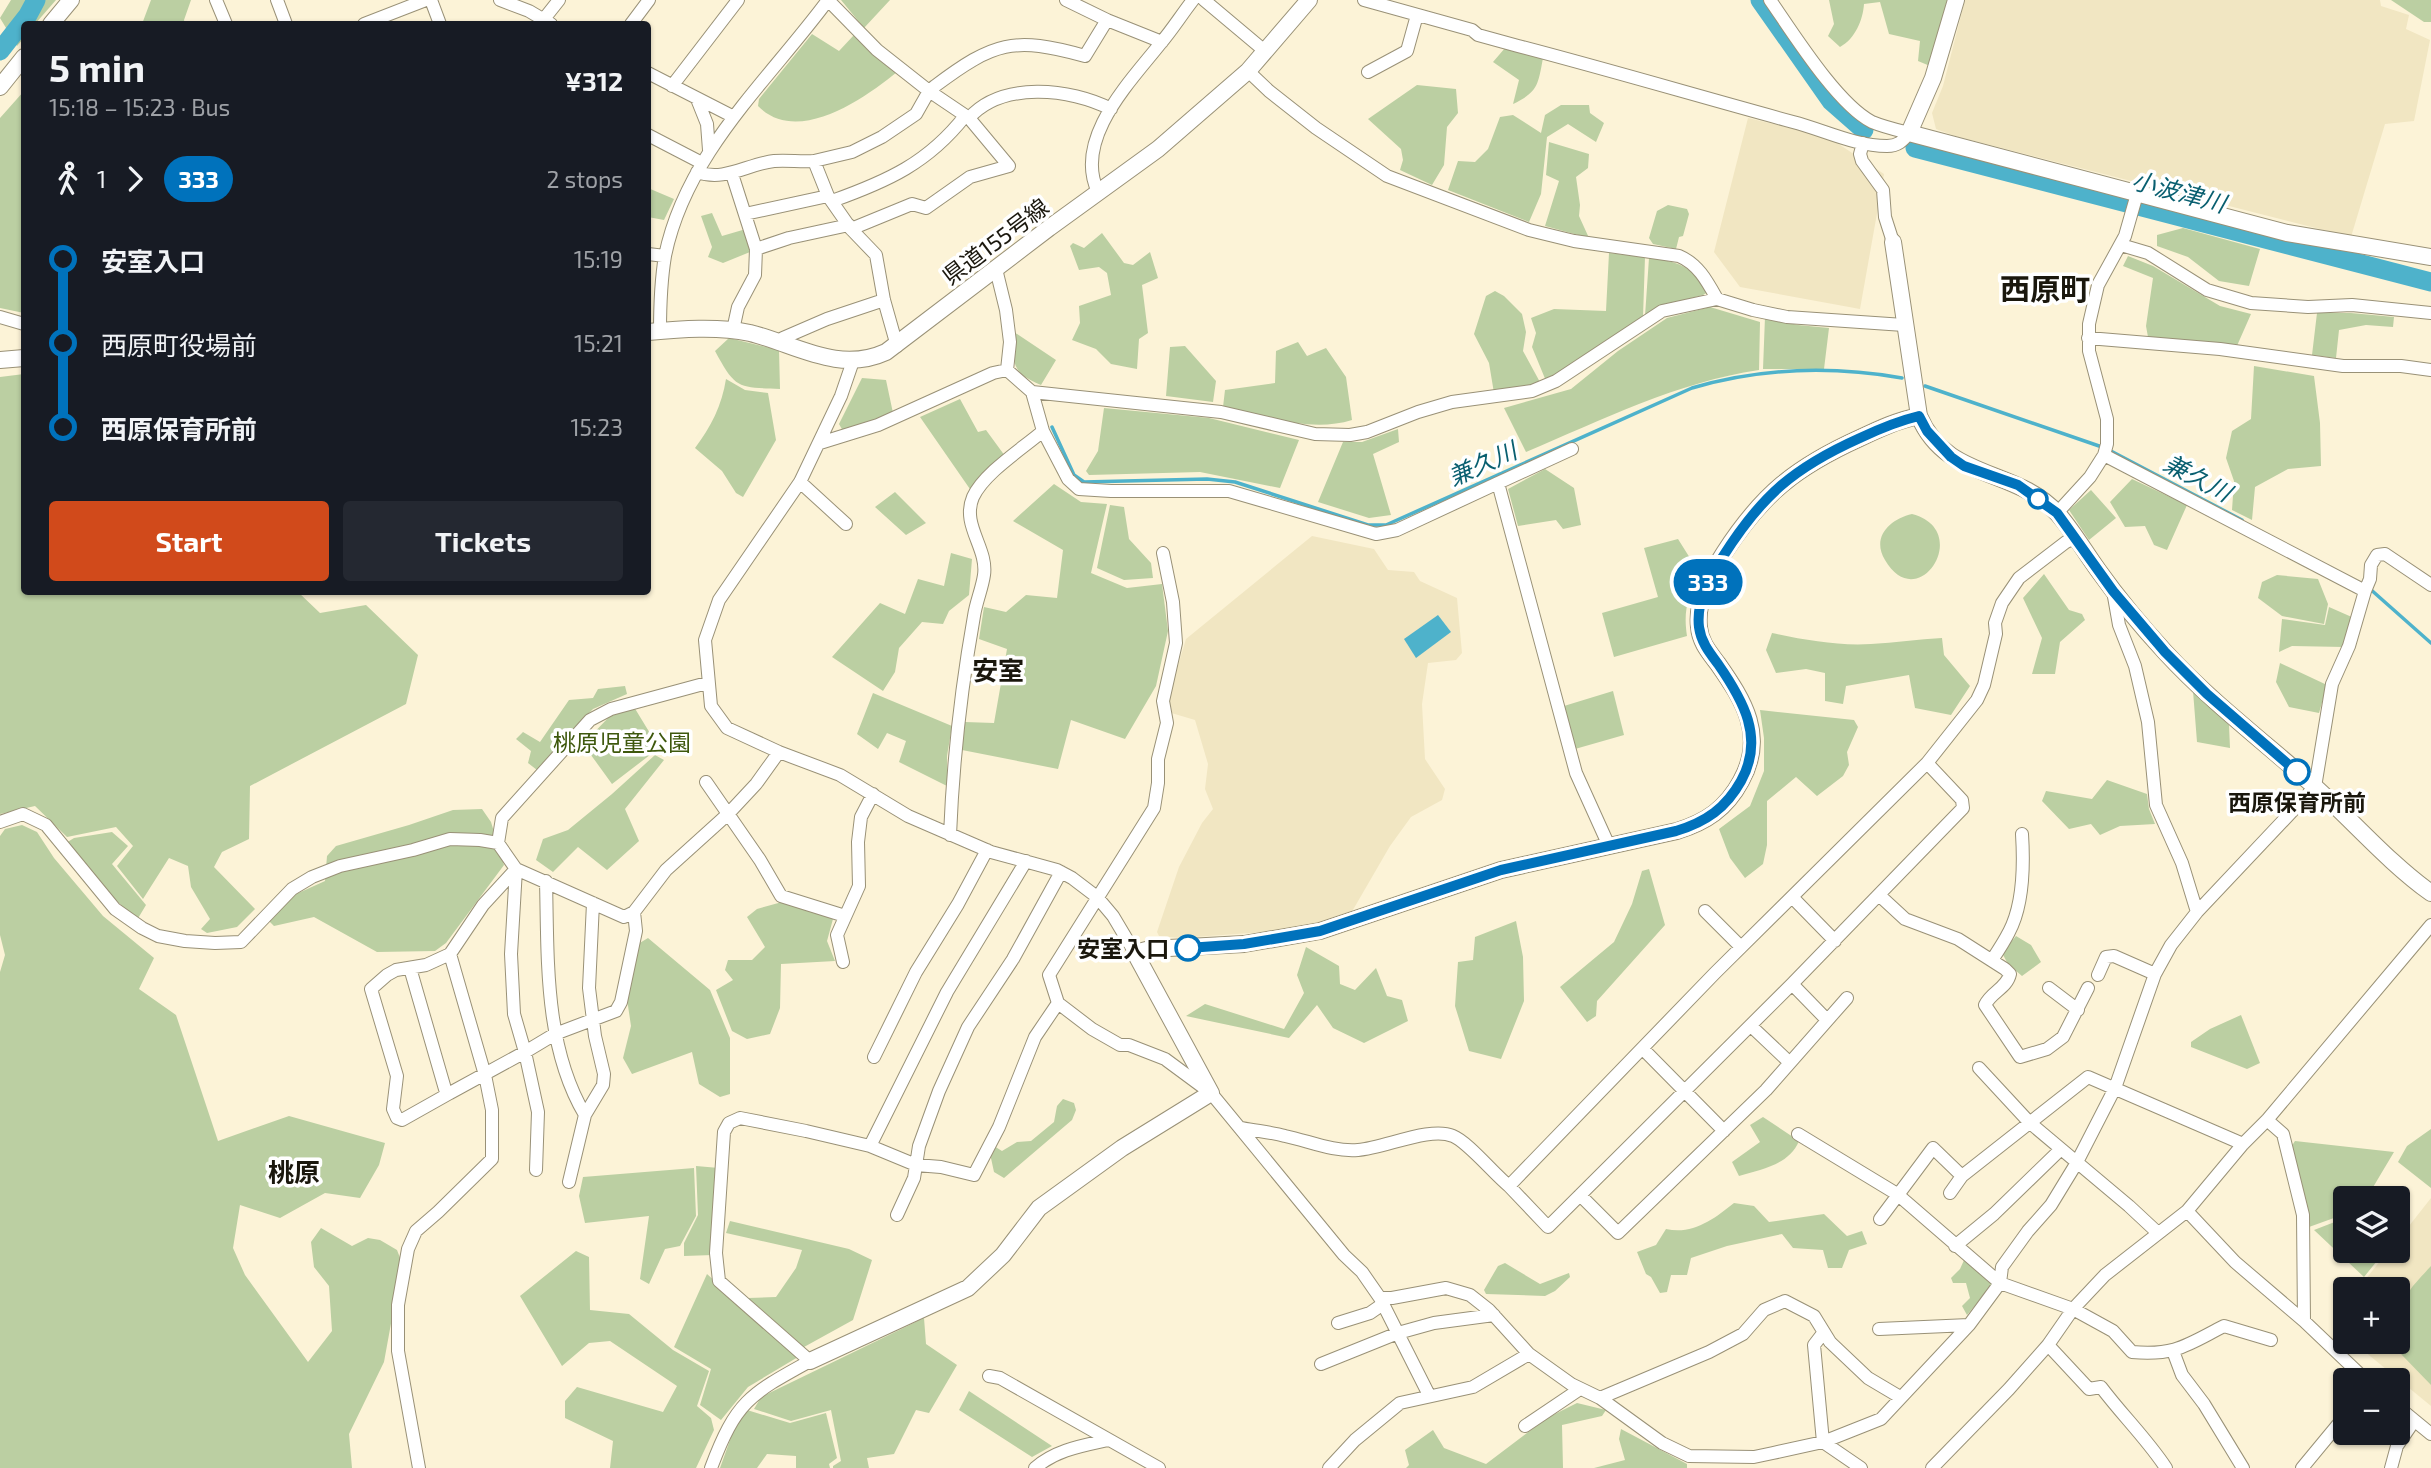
<!DOCTYPE html>
<meta charset="utf-8">
<style>
:root{--surface:#171b24;--page:#242831;--text:#f1f3f6;--muted:#9ea1a6;--accent:#d14a1b}
body{margin:0;font-family:"Exo 2","Noto Sans JP",sans-serif;background:var(--page);color:var(--text);height:100vh;display:flex;flex-direction:column;font-size:26px;white-space:nowrap}
*{box-sizing:border-box;margin:0}
p{font-size:23px;color:var(--muted)}
.icon{flex:none;width:38px;height:38px;fill:none;stroke:currentColor;stroke-width:2;stroke-linecap:round;stroke-linejoin:round}
.map{position:relative;flex:1;overflow:hidden}
.details{position:absolute;left:21px;top:21px;width:630px;height:574px;display:flex;flex-direction:column;background:var(--surface);border-radius:7px;box-shadow:0 2px 5px #0004}
.details>*{flex:none}
.badge{padding:0 14px;border-radius:23px;font-size:24px;line-height:46px}
.buttons{position:absolute;left:2333px;top:1186px;display:grid;gap:14px}
.buttons a{display:grid;place-items:center;width:77px;height:77px;border-radius:7px;background:var(--surface);box-shadow:0 2px 5px #0004;font-size:35px}
.map>.badge{position:absolute;translate:-50% -50%;box-shadow:0 0 0 4px #fff}
.legs{display:flex;align-items:center;gap:10px;height:77px;padding:0 28px;font-size:23px}
.legs p{margin-inline-start:auto}
.headline{display:flex;align-items:center;justify-content:space-between;height:119px;padding:0 28px}
h1{font-size:38px;font-weight:700;line-height:52px}
.action{display:flex;gap:14px;margin-top:auto;padding:14px 28px}
.action a{flex:1;height:80px;border-radius:7px;background:var(--accent);color:#fff;font-size:28px;font-weight:700;line-height:80px;text-align:center}
.action a+a{background:var(--page);color:var(--text)}
ul{padding:0 28px;list-style:none}
li{display:flex;align-items:center;gap:24px;height:84px;font-size:26px}
li i{display:grid;place-items:center;width:10px;height:100%;margin:0 9px;background:currentColor}
li i::after{content:'';width:18px;height:18px;margin:-9px;border:5px solid;border-radius:50%;background:var(--surface)}
li p{margin-inline-start:auto}
li:first-child i{background:linear-gradient(#0000 50%,currentColor 0)}
li:last-child i{background:linear-gradient(currentColor 50%,#0000 0)}
.map>svg:first-child{display:block}
</style>
<div class="map">
<svg width="2431" height="1468" viewBox="0 0 2431 1468">
<rect width="100%" height="100%" fill="#fcf3d7"/>
<path fill="#f1e6c2" d="M1965,0h415l1,6 28,9 -3,14 24,11 -16,81 -29,3 -34,113 -396,-101 -19,-7 -4,-16 11,-27z
M1748,118l80,19 56,37 -24,135 -120,-22 -26,-35z
M1312,536l62,13 14,21 26,2 6,9 37,17 5,55 -6,7 -28,3 -6,41 3,55 20,30 -3,11 -31,17 -21,29 -40,69 -45,14 -125,9 -21,-2 -2,-4 22,-65 23,-44 11,-14 -8,-20 3,-25 -13,-44 -27,-8v-13l18,-60z
M2431,1198v208l-78,-64h45v-52h-41l31,-39h10v-11z"/>
<path fill="#bbcfa2" d="M11,0h45l-21,24h-11v14l-7,8 -17,-28z
M151,0h40l-7,20 1,4h-43z
M841,0h49l-26,28z
M1829,0h118l-17,66 -12,-5 2,-20 -31,-7 -9,-32 -16,2c-1,16 -9,35 -24,43l-12,-11 6,-12z
M2391,0h40v22h-7z
M812,34l27,17 15,-16 43,37c-33,27 -100,74 -139,34l1,-7z
M1505,48l38,10c-5,27 -5,34 -30,46l6,-24 -26,-18z
M1417,85l39,4 2,24 -11,14 -3,38 -12,20 -32,-15 3,-10 -2,-11 -33,-30z
M24,91v222l-24,-5v-190z
M1561,105h28l1,8 14,10 -8,19 -28,-18 -21,13 -6,57 -12,28 -81,-32 10,-29 17,1 13,-13 12,-32 13,-2 28,18 4,-18z
M1549,142l40,12 -1,14 -12,9 4,28 -1,11 10,22 -44,-12 14,-45 -13,-6z
M648,188l26,11 -10,21 -16,-3z
M1668,205l19,4 2,5 -6,22 -4,1 -3,12 -23,-5 -4,-6 8,-27z
M712,213l10,23 24,-7 4,23 -27,11 -15,-6 4,-10 -11,-31z
M2183,228l77,21 -11,37 -30,-5 -31,-24 -31,-11v-11z
M1102,233l22,30 9,2 17,-13 8,26 -16,7 6,48 -9,6 -2,30 -26,-5 -15,-15 -24,-9 8,-17 -1,-17 32,-11 -4,-22 -8,-6 -20,3 -9,-24 3,-3 11,5z
M1609,253l36,4 -2,60 -97,64 -14,-34 4,-14 -5,-15 23,-9 52,2z
M2128,256l25,10 67,40 31,8 -15,34 -88,-11 -2,-11 7,-48 -30,-12z
M1649,258c31,4 41,7 59,34l-5,3 -43,11 -15,10z
M1495,291l9,5 18,18 4,18 -3,19 18,33 -47,9 -5,-30 -15,-29 12,-38z
M1710,307l50,15 -1,48c-82,12 -157,50 -233,82l-22,-44 67,-19 47,-38 49,-33z
M2317,313h34l43,4 -1,10 -27,-2 -27,5 -3,28 -24,-3z
M1765,317l33,8 31,3 -5,41h-61z
M1014,332l42,28 -15,25c-31,-13 -28,-22 -27,-53z
M729,338l50,12 1,39c-42,-2 -44,1 -65,-38z
M1298,342l9,14 19,-8 20,29 6,43c-41,13 -88,-4 -129,-13l2,-17 50,-7 1,-32z
M1185,346l31,35 -3,21 -47,-6 4,-49z
M2254,366l60,10 6,47 1,43 -33,3 -33,18 -3,33 -20,-10 2,-29 -8,-23 6,-27 19,-12z
M24,374v218h274l22,21 46,-8 52,50 -12,49 -156,82 -1,53 -27,13 -8,15 41,42 -18,18 -30,6 -6,-4 9,-10 -19,-32 -3,-21 -19,-8 -26,41 -26,-33 16,-20 -17,-19 -49,10 -32,-31 -35,8v-437z
M862,378l24,2 7,33 -50,18 -4,-7z
M726,379l19,11 23,3 8,47 -33,57 -7,-4 -14,-22 -27,-23c16,-21 27,-43 31,-69z
M960,399l18,33 8,-2 19,26 -33,36 -52,-75z
M1104,408l105,10 90,22 -19,48 -80,-16 -111,3 -3,-4 12,-20z
M1398,429l1,13 -26,12 18,61 -22,3 -51,-16 25,-60h19z
M1545,469l29,19 7,37 -18,4 -7,-9 -38,6 -10,-37z
M2132,479l55,26 -20,45 -13,-5 -9,-19 -20,1 -15,-25z
M1054,484l27,18 26,2 -16,69 36,15 35,-4 6,47 -12,55 -31,53 -54,-19 -13,49 -96,-19 3,-28 29,1 13,-74 -28,-10 5,-32 22,5 20,-17 31,3 6,-48 -50,-29z
M2091,490l25,28 -27,22 -20,-30z
M895,492l31,31 -20,12 -31,-28z
M1110,505l14,2 5,32 22,24 2,15 -29,2 -27,-12z
M1912,514c62,16 6,103 -27,46 -14,-23 5,-41 27,-46z
M1678,539l22,35c-12,23 -17,36 -13,62l-73,21 -12,-44 56,-16 -14,-49z
M951,553l21,6 -3,36 -20,16 -6,13 -21,-2 -23,26 -4,24 -12,19 -51,-34 48,-54 25,11 13,-35 26,7z
M2044,574l25,36 13,4 3,6 -25,22 -5,32h-23l10,-36 -19,-40z
M2277,575l41,4 10,25 -4,20 -42,-8 -24,-18 4,-16z
M2329,607l25,11 -10,29 -52,-1 -13,6 3,-33 43,6z
M1772,633c32,7 66,13 99,11 24,-1 47,-5 71,-6l2,17 26,31 -19,29 -36,-7 -6,-33 -63,11 -3,18 -18,-3v-28l-19,-4 -30,4 -10,-23z
M2280,663l47,22 -8,28 -30,-6 -13,-25z
M625,686l2,8 -34,15 -25,25 -31,36 -9,-7 3,-12 -15,-12 7,-7 17,10 29,-42 24,-2 5,-9z
M1613,691l11,44 -49,14 -11,-43z
M2193,691l36,34 1,23 -33,-6z
M873,693l79,33 -5,30v30l-48,-24 7,-21 -19,-8 -9,16 -21,-15z
M634,707l25,41 -47,36 -29,-40 26,-27z
M1760,710l94,10 4,7 -11,25 2,13 -6,11 -26,20 -21,-19 -29,24v44l-4,19 -18,14 -15,-20 -11,-29 31,-23 14,-35v-33z
M655,755l9,5 -39,49 14,32 -32,29 -29,-23 -25,25 -17,-12 7,-21 25,-9 44,-36z
M2107,780l40,14 2,15 6,15 -35,2 -20,9 -9,-11 -22,5 -27,-28 4,-10 46,8z
M482,809l9,13 13,43 -58,78 -11,8 -58,1 -63,-35 -40,9 -5,-5 25,-26 31,-14 2,-25 9,-10 73,-21 44,-15z
M22,825l15,7 17,26 49,58 51,42 -15,31 37,26 42,126 71,-25 96,27 -6,22 -19,33 -35,-5 -45,25 -40,-13 -7,43 12,27 63,87 24,-31 -3,-45 -15,-19 -3,-25 10,-14 31,18 16,-8 12,2 17,10 5,13 -18,99 -35,72 3,34h-352v-496l5,-17 -5,-20v-99l5,-7z
M112,832l16,14 -16,18 34,41 -9,15 -22,-21 -49,-56 8,-5z
M1649,869l16,56 -68,76 -1,15 -9,6 -27,-35 54,-45 18,-38 10,-33z
M782,902l51,17 -6,22 8,20 -54,3 -1,44 -10,26 -23,5 -15,-8 -16,-41 17,-10 -8,-10 3,-10h24l13,-13 -18,-30 10,-8z
M1516,921l7,36 1,44 -23,58 -32,-8 -14,-45 3,-44 15,-2 2,-23z
M2016,936l15,9 10,17 -19,14 -14,-12 -6,-11z
M648,938l62,52 20,48v56l-10,3 -21,-13 -7,-32 -60,22 -9,-16 8,-32 -4,-27 11,-55z
M1306,947l33,19 1,18 15,6 21,-22 11,28 15,4 6,21 -44,22 -31,-15 -16,-23 -28,33 -103,-22 19,-12 79,25 20,-36 -7,-18z
M2241,1015l19,48 -13,6 -56,-22v-5l19,-13z
M1063,1099l11,4 2,7 -4,10 -68,58 -10,-6 -5,-23 5,-3 8,5 15,-9 14,-1 23,-19 3,-16z
M1763,1117l36,24c-10,24 -37,28 -60,35l-7,-14 28,-20 -10,-17z
M2431,1129v59l-33,-26 9,-16z
M2295,1141l99,11 -28,47h-21v15l-36,13 -18,-80z
M696,1166l23,2 -6,87 -29,1v-13l14,-28z
M694,1168l2,48 -16,30 -15,3 -16,35 -9,-5 9,-63 -64,7 -6,-27 4,-19z
M1734,1203l20,3 15,16 55,-8 23,22 15,-5 5,13 -18,6 -7,18h-14l-5,-18 -30,-2 -11,-14 -55,12 -36,12 -4,17h-16l-4,17 -7,1 -9,-16 -5,-3 -9,-22 19,-7 10,-16c27,6 48,-10 68,-26z
M2345,1218v33h40l-21,26 -50,-47z
M730,1221l119,28 23,11 -19,60 -49,27 -56,-49 28,-1 20,-29 6,-18 -76,-17z
M576,1251l13,6 1,53 39,4 44,36 36,21 -12,35 14,12 3,12 -18,38h-86l3,-27 -48,-23v-17l12,-14 86,25 14,-26 -67,-45 -21,2 -27,23 -42,-70z
M1965,1258l25,22 2,5 -25,30 -5,-9 8,-8 -4,-15h-13l-2,-5 9,-9z
M1505,1263l35,21 29,-11 1,4 -15,14 -10,5 -59,-2 -2,-4 14,-24z
M2431,1266v119l-30,-31 8,-12c-5,-48 -12,-39 22,-76z
M707,1274l91,83 -50,30 -27,33 -21,-15 11,-36 -37,-22z
M924,1318l2,26 31,21 -28,48 -13,-3 -22,44 -27,4 2,10h-36v-2l8,-5 -10,-51 -40,11 -37,-12 7,-12z
M969,1391l83,55 -20,11 -73,-47z
M1577,1403l29,7 -4,6 -40,9 1,43h-157l3,-3 -4,-15 28,-20 11,18 42,16 61,-46z
M747,1410l43,13 36,-10 11,45 -8,6 1,4h-34v-12l-29,-2 -10,14h-37l14,-39z
M1621,1429l66,35v4h-93l31,-8 -6,-21z"/>
<path fill="#4eb2cb" d="M1438,615l13,17 -35,26 -12,-19z"/>
<g fill="none" stroke-linecap="round" stroke-linejoin="round">
<path stroke="#4eb2cb" stroke-width="3.5" d="M1925,386l177,61
M1052,427l22,48 10,7 123,-3 28,3 133,43h18l306,-137c68,-20 141,-22 210,-10
M2109,450l133,70
M2369,588l62,55"/>
<path stroke="#4eb2cb" stroke-width="19" d="M1760,0l71,101 33,29
M0,51l28,-36 8,-15
M1915,148l516,134"/>
<g stroke="#999177" stroke-width="14">
<path id="street" d="M216,0l10,24
M277,0l9,24
M431,0l9,24
M500,0l29,11 22,13
M828,0l49,50 52,41 40,27 40,48 -39,11 -44,31 -14,-4 -61,25
M1066,0l41,20
M1204,0l62,52
M1364,0l108,30 6,5 40,11c92,24 183,51 275,76 31,8 62,24 94,24 11,0 16,-5 22,-13 -12,-3 -25,-6 -37,-11 -35,-18 -79,-89 -102,-122
M364,24l62,-24
M540,24l19,-24
M631,24l18,-24
M1248,71l21,20 47,37 71,48 142,54 45,11 105,15c19,8 28,25 38,43
M1368,72l39,-21 10,-36
M648,73l86,44
M672,86l66,-86
M697,99l10,25 2,26
M969,118c33,-37 101,-30 142,-9
M648,135l54,28
M1863,143l-3,11 2,7 21,29 2,27 8,25
M814,161l38,-9 30,-15 34,-23 13,-23 6,-5c59,-44 78,-50 150,-30l22,-36 55,22
M697,172c28,10 50,-8 77,-11 14,-1 27,1 40,0l14,35 23,33 25,26 8,45 13,46
M732,174l24,75 -1,26 -17,32 -5,23
M1098,192c-25,-53 32,-110 62,-148 12,-14 22,-30 33,-44
M832,201c56,-20 96,-38 133,-85
M745,214l83,-18
M2121,245l27,8 59,37 44,13 57,4 44,-2 79,8
M756,249l33,-11 60,-13
M648,254l17,2
M996,269l10,41 4,32 -3,28 25,22 11,39 25,48 11,10 32,2h118l147,43 21,-4 101,-47 78,290 33,73
M0,317l24,7
M660,331c0,-25 1,-51 5,-75 21,-103 103,-175 163,-256
M2088,338l132,11 123,17h58l30,4
M779,343l4,-5 44,-19 57,-19
M853,361l-12,35 -41,86 -81,118 -14,40 6,66 16,22 52,24 61,23 68,41 83,36 66,18 15,8 25,19 16,19 22,37
M1032,392l189,20 94,22 35,1 17,-3 51,-20 34,-10 80,-11 24,-10 106,-70 55,-12 36,11 34,7 117,8
M820,443l58,-18 115,-52 14,-3
M2104,455l261,136
M800,482l46,42
M1498,483l74,-34
M2057,513l33,-36 14,-22 3,-11v-25l-18,-68v-27l9,-39 27,-49 12,-42
M1163,553l10,49 3,41 -13,58 4,22 -9,36v24l-4,25 -105,167 9,28 34,26 28,16h9l36,14 46,34 133,162 18,17 18,26h12l54,-10 24,7 19,15 40,44 42,30 29,14 62,45 27,13 65,1 19,-4 50,-11 58,-23 88,-94 31,-42 2,-16 26,-36 23,-26 25,-41 39,-76 40,-114 16,-29 26,-33 118,-125 17,-103 17,-38 16,-55 5,-12 1,-14 6,-10 8,-1 46,31
M2113,591l6,34 16,41 13,56 8,83 26,58 15,49
M706,782l54,78 21,36 64,20
M0,822l23,-8 23,11 69,84 27,19 16,8 27,5 30,2 26,-1 51,-53 20,-12 28,-11 73,-16 37,-11 30,1 18,3 18,26 108,48 10,-5 32,-42 62,-56 28,-30 23,-32
M950,835c3,-74 11,-146 24,-219 2,-14 8,-27 10,-41 4,-27 -23,-50 -11,-78 11,-24 49,-48 70,-66
M498,843l4,-25 88,-98 21,-11 96,-26
M516,869l-5,85 3,60 11,38 13,60 -2,58
M546,881c2,78 -2,165 39,234
M1879,895l26,24 53,20 47,30 5,5c-3,14 -19,18 -25,31l35,52 27,-8 16,-12 25,-49
M1792,897l43,44
M1705,911l36,36
M1992,960c6,-9 12,-18 17,-28 15,-28 15,-67 13,-98
M843,962l-6,-27 22,-49 -1,-44 3,-25 12,-23
M410,968l35,121 5,4 75,-41 30,-18 61,-23 5,-9 15,-71 -2,-19
M2098,975l8,-18 8,-1 41,18
M1792,984l35,36
M2049,988l29,22
M1751,1026l38,36
M1643,1049l81,82
M874,1057l42,-85 42,-68 29,-54
M1979,1068l50,54 100,84 29,27
M450,1093l-48,27 -5,-2 -4,-9 4,-33 -26,-87 16,-14 9,-5 30,-5 24,-11 33,-49 33,-36
M2267,1120l16,14 20,81 1,106
M1242,1128c14,3 29,4 43,8 24,5 48,16 73,14 27,-2 72,-24 95,-14 15,6 41,38 56,50l206,-213 212,-210 50,-63 7,-15 12,-51 -1,-11 7,-20 17,-25 47,-36 9,-4
M1798,1134l99,60 103,89 73,26 40,22 19,21c43,4 55,-7 92,-26l47,14
M870,1146l77,-154 79,-131
M569,1182l16,-67 18,-30 1,-11 -9,-38 -6,-48 4,-85
M1509,1186l39,41 244,-243 171,-176 -1,-8 -35,-37
M1950,1193l12,-17 126,-99 155,67
M1580,1195l38,38 148,-143 81,-92
M2187,1211l48,51 69,59 63,60
M897,1215l17,-37 5,-32 20,-55 29,-64 45,-68 48,-87
M1880,1219l53,-71 29,28
M1955,1246l39,-32 67,-65
M1380,1298l49,97
M1338,1323l32,-10 13,-9
M1879,1329l90,-4
M1824,1332l-10,13 9,97 38,26
M2048,1345l41,44 12,-2c21,28 46,52 65,81
M2173,1351l9,24 22,29 39,64
M1321,1364l77,-31 36,-10 60,-8
M989,1376l11,2 159,90
M1600,1398l109,-46 34,-18 21,-24 21,-9 29,15 16,26 38,36 32,19
M2398,1407l33,27
M1525,1426l55,-37
M419,1468l-21,-117v-46l10,-56 8,-18 22,-19 54,-53v-49l-7,-35 -35,-121
M711,1468c25,-67 39,-74 99,-107l-91,-80 -3,-28 8,-121 5,-9 11,-5 66,13 64,15 46,19 25,2 33,8 25,-48 36,-90 23,-34
M1035,1468c21,-18 46,-22 73,-28
M1329,1468l26,-28 45,-37 73,-16 56,-33
M1932,1468l77,-79 39,-44 25,-36 32,-34 82,-64 56,-67 24,-24 164,-195
M2302,1468l43,-52
M2391,1468l6,-22 17,-25"/>
</g>
<g stroke="#999177" stroke-width="18">
<path id="secondary" d="M1956,0l-23,78 -24,55 378,100 144,24
M51,24l20,-24
M0,87l24,-30
M1893,242l26,174c27,65 97,51 139,98 15,17 27,38 40,56 20,28 43,56 67,82 45,49 99,90 149,134 39,35 75,77 117,107
M648,332c32,-3 70,-6 102,1 45,11 88,41 136,19l163,-124 109,-79 90,-78 61,-71
M0,360l24,-2
M810,1361l158,-73 35,-33 36,-47 83,-60 89,-55 -76,-140 15,-4 94,-5 76,-13 181,-61 176,-39c29,-9 49,-22 64,-50 25,-45 3,-80 -23,-117 -9,-12 -18,-22 -19,-37 -3,-27 11,-52 25,-74 38,-59 72,-86 136,-115 19,-9 38,-18 59,-22"/>
</g>
<use href="#street" stroke="#fff" stroke-width="12"/>
<use href="#secondary" stroke="#fff" stroke-width="16"/>
</g>
<g fill="none" stroke-linecap="round" stroke-linejoin="round">
<g stroke="#fff" stroke-width="16">
<path id="line-1" d="M1188,948l56,-4 76,-13 181,-61 175,-39c30,-9 50,-23 65,-50 24,-43 2,-81 -23,-117 -9,-12 -17,-22 -19,-37 -3,-25 10,-49 23,-69 39,-62 71,-90 138,-120 19,-9 38,-17 59,-22l8,15 24,26 13,9 54,19 39,28 56,78 52,61 42,42 90,78"/>
</g>
<use href="#line-1" stroke="#0072bc" stroke-width="10"/>
</g>
<g fill="#fff" stroke="#0072bc" stroke-width="3.5">
<circle cx="2038" cy="499" r="9"/>
<circle cx="2297" cy="772" r="12"/>
<circle cx="1188" cy="948" r="12"/>
</g>
<g text-anchor="middle" dominant-baseline="central" stroke-width="7" stroke-linejoin="round" paint-order="stroke">
<g font-size="23" fill="#1a170d" stroke="#fff">
<text transform="translate(995 241) rotate(-37)">県道155号線</text>
</g>
<g font-size="23" fill="#3e580d" stroke="#fff">
<text x="622" y="742">桃原児童公園</text>
</g>
<g font-size="23" font-weight="bold" fill="#1a170d" stroke="#fff">
<text x="2297" y="802">西原保育所前</text>
<text x="1169" y="948" text-anchor="end">安室入口</text>
</g>
<g font-size="24" font-style="italic" fill="#095f70" stroke="#fff">
<text transform="translate(2179 191) rotate(15)">小波津川</text>
<text transform="translate(1482 463) rotate(-24)">兼久川</text>
<text transform="translate(2198 477) rotate(28)">兼久川</text>
</g>
<g font-size="26" font-weight="bold" fill="#1a170d" stroke="#fff">
<text x="998" y="669">安室</text>
<text x="294" y="1171">桃原</text>
</g>
<g font-size="30" font-weight="bold" fill="#1a170d" stroke="#fff">
<text x="2045" y="288">西原町</text>
</g>
</g>
</svg>
<div class="buttons">
<a><svg class="icon" aria-label="layers" viewBox="0 0 24 24"><path d="M12 4l9 5-9 5-9-5zM3 14l9 5 9-5"/></svg></a>
<a>+</a>
<a>−</a>
</div>
<b class="badge" style="left:1708px;top:582px;background:#0072bc;color:#fff">333</b>
<section class="details">
<div class="headline"><div><h1>5 min</h1><p>15:18 – 15:23 · Bus</p></div><b>¥312</b></div>
<div class="legs"><svg class="icon" aria-label="walk" viewBox="0 0 24 24"><circle cx="13" cy="4" r="2"/><path d="M13 8l-2 6 4 7M11 14l-3 7M7 12l3-4h3l4 4"/></svg>1<svg class="icon" aria-label="forward" viewBox="0 0 24 24"><path d="M9 5l7 7-7 7"/></svg><b class="badge" style="background:#0072bc;color:#fff">333</b><p>2 stops</p></div>
<ul>
<li><i style="color:#0072bc"></i><b>安室入口</b><p>15:19</p></li>
<li><i style="color:#0072bc"></i><span>西原町役場前</span><p>15:21</p></li>
<li><i style="color:#0072bc"></i><b>西原保育所前</b><p>15:23</p></li>
</ul>
<div class="action"><a>Start</a><a>Tickets</a></div>
</section>
</div>
